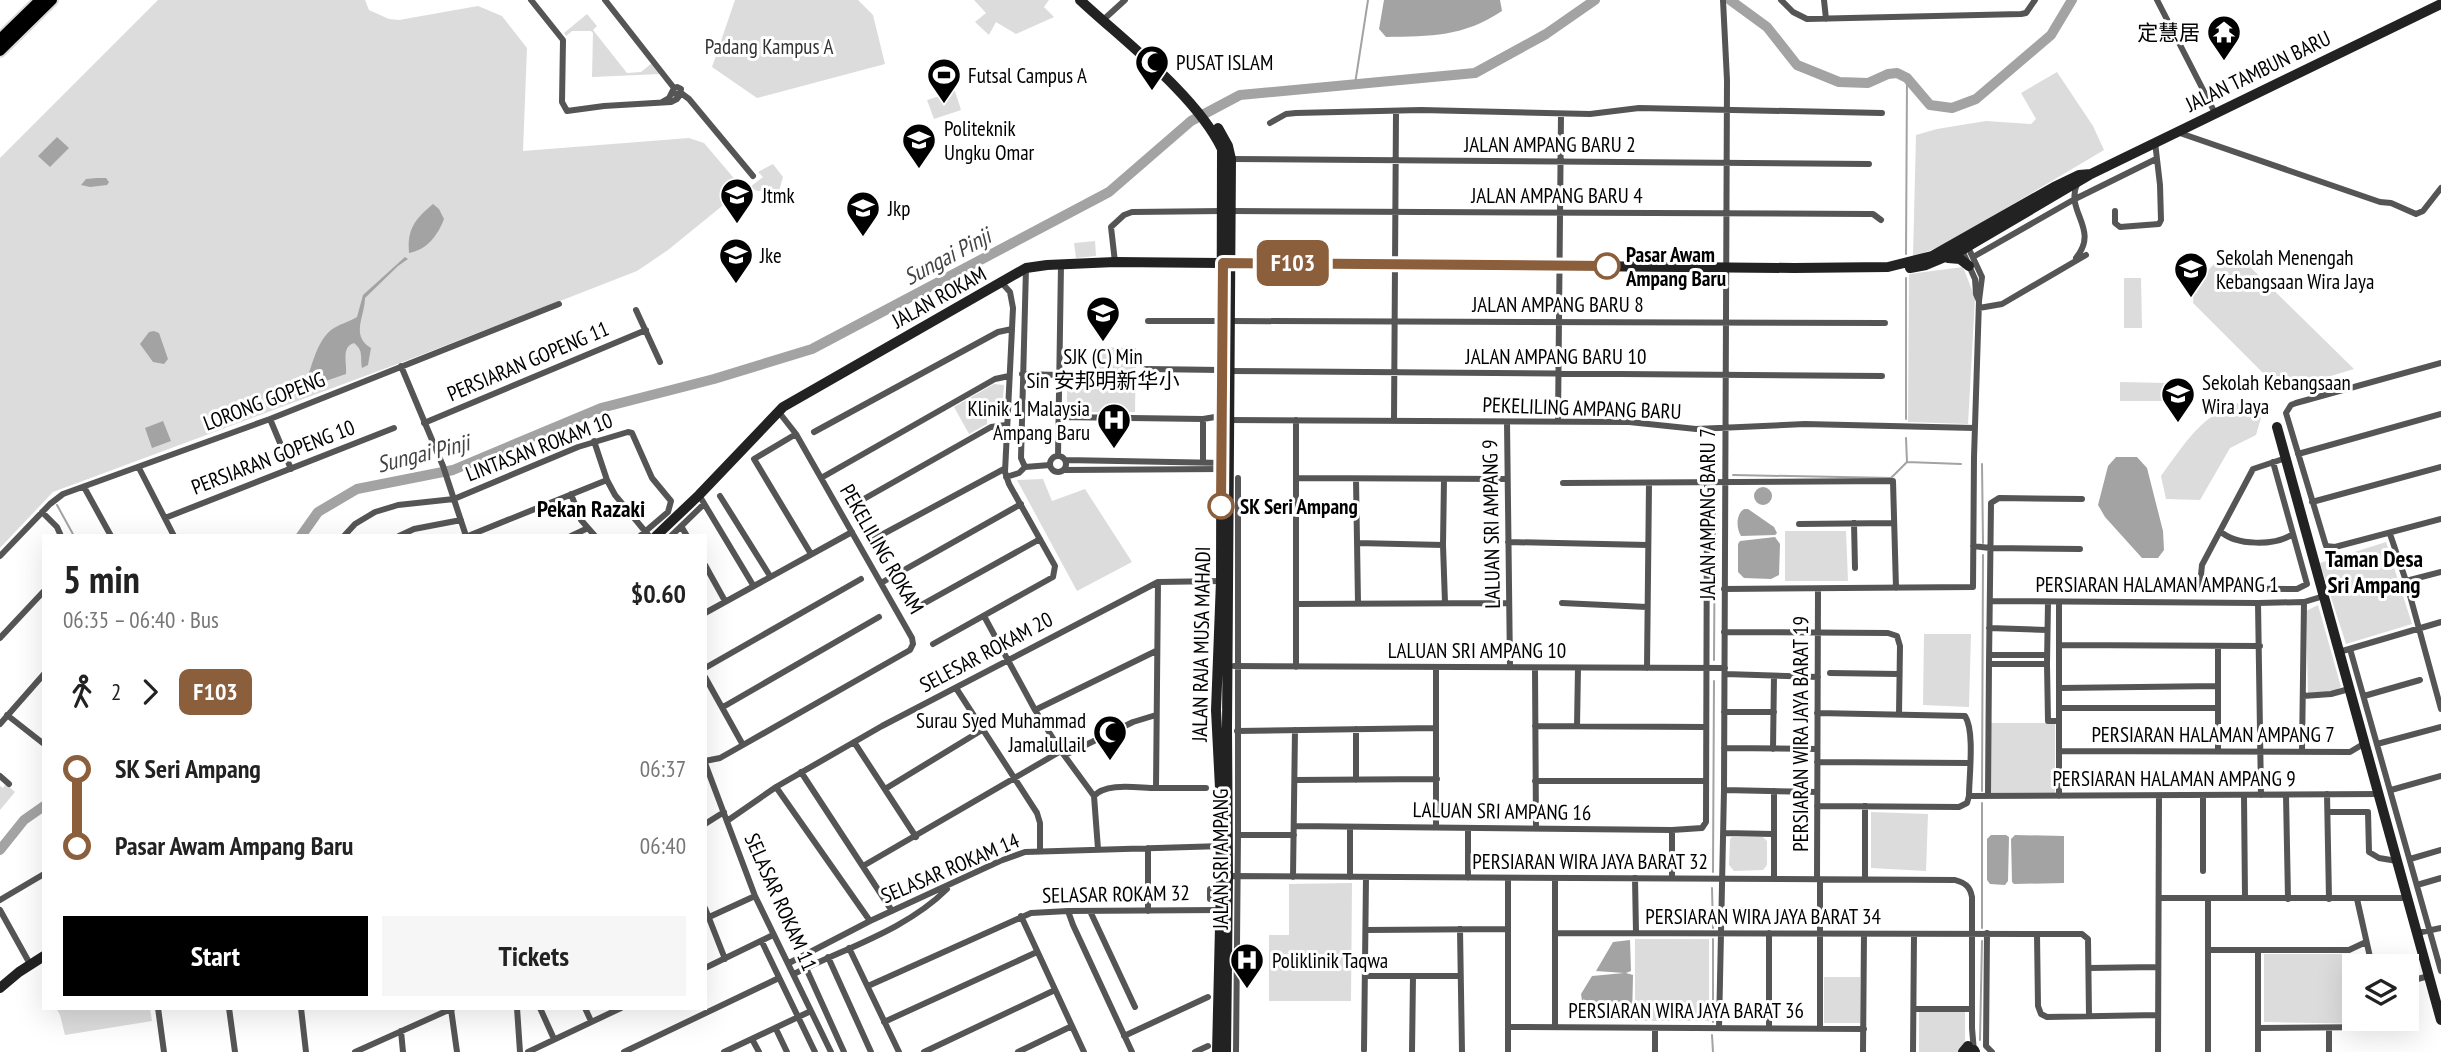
<!DOCTYPE html>
<meta charset="utf-8">
<style>
:root{--surface:#fff;--page:#f6f6f6;--text:#222;--muted:#767676;--accent:#000}
body{margin:0;font-family:"PT Sans Narrow","Noto Sans SC",sans-serif;background:var(--page);color:var(--text);height:100vh;display:flex;flex-direction:column;font-size:26px;white-space:nowrap}
*{box-sizing:border-box;margin:0}
p{font-size:23px;color:var(--muted)}
.icon{flex:none;width:38px;height:38px;fill:none;stroke:currentColor;stroke-width:2;stroke-linecap:round;stroke-linejoin:round}
.map{position:relative;flex:1;overflow:hidden}
.sheet{position:absolute;left:42px;top:534px;width:665px;height:476px;display:flex;flex-direction:column;background:var(--surface);border-radius:0px;box-shadow:0 7px 28px #0002}
.sheet>*{flex:none}
.badge{padding:0 14px;border-radius:10px;font-size:24px;line-height:46px}
.fabs{position:absolute;left:2342px;top:954px;display:grid;gap:14px}
.fabs a{display:grid;place-items:center;width:77px;height:77px;border-radius:0px;background:var(--surface);box-shadow:0 7px 28px #0002;font-size:35px}
.map>.badge{position:absolute;translate:-50% -50%;box-shadow:0 0 0 4px #fff}
.legs{display:flex;align-items:center;gap:10px;height:77px;padding:0 21px;font-size:23px}
.legs p{margin-inline-start:auto}
.summary{display:flex;align-items:center;justify-content:space-between;height:119px;padding:0 21px}
h1{font-size:38px;font-weight:800;line-height:52px}
.cta{display:flex;gap:14px;margin-top:auto;padding:14px 21px}
.cta a{flex:1;height:80px;border-radius:0px;background:var(--accent);color:#fff;font-size:28px;font-weight:800;line-height:80px;text-align:center}
.cta a+a{background:var(--page);color:var(--text)}
ul{padding:0 21px;list-style:none}
li{display:flex;align-items:center;gap:24px;height:77px;font-size:26px}
li i{display:grid;place-items:center;width:10px;height:100%;margin:0 9px;background:currentColor}
li i::after{content:'';width:18px;height:18px;margin:-9px;border:5px solid;border-radius:50%;background:var(--surface)}
li p{margin-inline-start:auto}
li:first-child i{background:linear-gradient(#0000 50%,currentColor 0)}
li:last-child i{background:linear-gradient(currentColor 50%,#0000 0)}
.map>svg:first-child{display:block}
</style>
<div class="map">
<svg width="2441" height="1052" viewBox="0 0 2441 1052">
<rect width="100%" height="100%" fill="#fff"/>
<path fill="#dcdcdc" d="M158,0h207l4,10 20,9 10,1 79,-14 24,10 25,32 -4,103 166,-13 15,5 39,46 -75,61 -31,21 -229,89 -355,132 -53,56v-390z
M735,0h123l15,15 12,49 -128,34 -45,-31z
M974,0h75l-5,7 10,10 -38,17 -20,-12 -7,13 -14,-13 11,-9z
M587,14l10,12 -4,4 34,43 14,-1 11,-9 9,11 -69,3 1,-44 -2,-2h-19l-6,5 -2,-3z
M2057,72l36,54 11,24 -160,95 -31,12 3,-122 21,-6 49,-8 45,3 5,-5 -15,-26z
M955,91l6,19 -27,9 -7,-19z
M773,164l10,13 -4,14h-22l-7,-4 13,-10 -5,-5z
M1095,241l1,15 -20,2 -2,-15z
M2222,255l20,4 112,110 -73,22 -88,-88 1,-17z
M1963,267l12,31 -7,126 -60,-2 1,-148z
M2124,278h17l1,50h-18z
M1093,347l43,1 -1,64h-68v-25h26z
M2120,382l47,1 -1,18h-46z
M994,384l10,1 -2,26 -15,-2v15l-18,10 -15,-27z
M2244,402l17,16 -5,17 -26,13 -30,52 -34,-1 -5,-23c22,-30 43,-66 83,-74z
M1043,479l9,22 33,-12 47,73 -55,29 -60,-111z
M1785,531h61l2,50h-63z
M2386,542l26,82 -66,20 -26,-81z
M2318,605l23,82 -10,6 -23,1 -2,-83z
M1924,634h47l-2,73 -46,-2z
M1990,723h65v71h-65z
M6,784l9,8 -15,18v-24l3,2z
M1871,812l57,2 -2,57 -55,-3z
M1732,837h31l4,4v24l-4,5 -29,1 -5,-6 1,-26z
M1352,883l-1,118h-82v-66h20v-51z
M1635,939h74v82h-74z
M2264,954h97l3,12h-10v52l25,1 -8,5 -107,-2z
M1824,977h36v46h-36z
M56,1008h94l2,13 -87,14 -5,-20z
M1919,1010h46v37l-6,5h-40z"/>
<path fill="#a3a3a3" d="M1384,0h116l2,11c-39,26 -71,25 -116,26l-7,-8z
M57,137l12,11 -19,19 -12,-11z
M97,178h9l3,4 -2,3 -17,2 -9,-2 5,-6z
M433,204l6,5 5,10c-6,16 -17,31 -35,34 -2,-24 6,-34 24,-49z
M405,257l3,2 -10,7 -33,32c0,18 -15,38 6,50l-3,17 -6,3c-2,-11 2,-17 -8,-25 -13,4 -7,20 -8,31l-35,12 -5,-5c7,-17 10,-38 25,-51 8,-6 18,-8 26,-13l6,-22z
M154,331l5,2 9,26 -4,5 -11,-2 -13,-18 9,-12z
M163,421l8,20 -19,7 -7,-20z
M2116,457h21l10,11 16,63 1,19 -6,8h-16l-37,-41 -7,-12 10,-39z
M1754 496a9 9 0 1 1 18 0a9 9 0 1 1-18 0Z
M1744,509h4l26,18 3,6 -2,2 -34,1c-5,-8 -5,-22 3,-27z
M1775,537l5,7 -1,31 -8,4 -27,-1 -6,-6v-28l2,-3z
M1991,835h15l3,2 -1,44 -3,4 -15,-1 -3,-4v-41z
M2015,835l49,1v47l-50,1 -2,-2 -1,-43z
M1630,940l1,31 -5,2 7,2 -1,44h-40c-6,-7 -4,-13 -8,-20l-2,2 -1,-7 11,-18 32,-3 -28,-2 17,-29z"/>
<g fill="none" stroke-linecap="round" stroke-linejoin="round">
<path stroke="#a3a3a3" stroke-width="2" d="M1355,84l13,-84
M1906,254l1,-176
M1906,278v141
M1907,462l54,2
M1982,464l1,79
M1733,475l158,3 16,-16 -1,-24
M57,505l17,31
M1714,660l1,-153
M1982,791l1,-236
M1713,872l1,-191
M1712,888l1,40
M1982,928v-125
M1713,939v83
M1712,1035l1,17
M1980,1040l2,-99"/>
<path stroke="#a3a3a3" stroke-width="10" d="M1730,0l37,27 30,38 42,17 29,1 20,-9 9,-1 10,5 23,27 22,3 24,-9 75,-64 21,-35
M301,536l17,-24 39,-23 96,-19 148,-62 113,-29 98,-30 297,-157 82,-71 49,-26 235,-22 71,-39 49,-34
M0,850l24,-30 20,-14"/>
<g stroke="#dbdbdb" stroke-width="14">
<path id="primary" d="M0,39l40,-39
M0,51l52,-51"/>
</g>
<path stroke="#555" stroke-width="6" d="M531,0l32,40 -1,62 5,9 37,-5 67,-4 6,-3 3,-4
M605,0l69,88
M1781,0l12,12 14,7 214,-5 5,-1 9,-13
M1824,0l2,19
M2157,0l58,113
M1102,21l23,-21
M681,93l8,6 64,77
M662,102l7,-4 5,-10 3,-1 4,2 -1,6 -7,-2
M1270,123l16,-9 10,-1 125,-3 169,4 49,-6 243,5
M2177,132l203,70 11,1 25,11 7,-3 18,-23
M1231,159l638,5
M1231,211l637,3h5l8,6
M2115,211v12l5,4 39,-3 2,-4 -1,-35 -5,-43
M1962,250l13,29 1,15 3,7
M1973,257l100,-57 83,-41
M2076,258c24,-29 -11,-46 1,-74
M1115,262l-4,-35 13,-12 8,-3 91,-1
M1026,268l-5,190 4,9 25,-2
M1979,308l23,-4 84,-49
M636,310l24,52
M1148,321h74
M1230,321l655,2
M2441,363l-145,40 -5,2 -5,8 40,133 9,1 106,-28
M401,366l42,100 23,70
M1146,369l76,1
M1230,371l652,5
M1022,374l37,1
M1058,417l145,2 18,-3
M270,419l21,50
M1229,420l400,2 67,7 109,-5 170,4
M1296,420v247
M1394,421l2,-309
M1558,421l3,-307
M1507,422l3,245
M424,423l222,-93
M814,432l184,-100 14,-3
M796,434l-42,25 57,95
M594,441l13,39 8,15 34,41
M2298,454l143,-40
M1058,456l3,-191
M1050 464a8 8 0 1 1 16 0a8 8 0 1 1-16 0Z
M1065,460l159,3
M1203,462v-43
M2273,462l34,122 -10,5 -93,-1 -4,-3 2,-20 51,-96 33,-11
M139,468l35,68
M1064,470l159,-1
M1006,477l13,-4 6,-6
M821,478l174,-99 14,-3
M1296,478l211,1
M1356,479l2,124
M1444,479l-1,66 2,58
M1563,483l330,-2 3,107
M84,487l27,49
M571,494l10,26 14,16
M699,495l54,90
M720,496l50,80
M2312,502l129,-35
M855,504l136,-77 15,-2
M42,512l15,15 4,9
M165,518l229,-90
M1854,523l1,45
M1799,524l95,-1
M681,526l6,10
M2220,531c16,15 55,15 73,3
M2390,534l16,47 35,128
M344,536l11,-12 20,-12 23,-7 56,-6 124,-52 50,-15 4,1 20,45 19,23 -3,11 -28,24
M399,536l15,-7 47,-9
M468,536l139,-56
M571,536l17,-8
M671,536l33,-32
M872,540l132,-71
M1508,542l140,3
M1357,543l86,2
M1973,546l17,2 90,1
M0,556l50,-52 13,-10 207,-75 289,-115
M705,565l20,36
M2406,581l35,-9
M881,583l140,-79
M1724,589l249,-2 1,-130 5,-156 3,-24 -14,-30
M1990,601l268,2 46,-1 20,-6
M2059,602v194
M1562,603l85,4
M2258,603l3,192
M1296,604l213,-1
M914,609l126,-70
M705,613l147,-81
M984,616l51,94 26,41 33,45 4,53
M1989,628l58,2
M1724,632l164,1 9,3 3,10 -1,68
M0,638l44,-47
M933,644l120,-67 2,-11 -46,-82 -4,-12 8,-164 -3,-16 -9,-10
M2059,645l201,1
M2218,646v105
M2350,649l91,322
M2339,652l102,-30
M1989,655h58
M1989,664l2,-161 8,-5 83,1
M2047,664l1,-62
M1234,666l491,2
M705,668l156,-89
M1535,668l1,160
M1647,668l2,-184
M1830,673l69,1
M1725,674l93,3
M705,677l38,68
M956,688l81,125 3,10v27
M2060,688l158,-2
M2303,696l28,-2 18,-5
M2364,696l56,-16
M723,707l156,-90
M2060,708h158
M1035,710l121,-59
M1724,712h50
M1817,713l148,3c10,15 4,61 4,80
M7,715l37,29
M0,724l44,-50
M1535,726l170,1
M1577,726l1,-58
M1356,729v51
M1237,731l199,-3
M854,742l62,95
M2377,744l64,-17
M1724,748l93,1
M1773,749l1,-73
M2059,751l291,1 15,-9
M2302,751l2,-149
M1065,755l68,-33 23,-7
M705,761l15,-3 23,-13 167,-95 3,-6 -1,-6 -116,-204 -18,-23
M1817,762l152,1
M705,763l50,133 76,156
M801,772l91,139
M0,776l9,8
M1295,780l142,-1
M1535,781h171
M776,787l94,134
M1156,788h50
M885,789l97,-59
M1724,790l93,2
M2391,790l50,-14
M2327,794l2,105
M2286,795l2,104
M1094,796c12,-14 44,-8 62,-8l2,-206
M1969,796l411,-2
M1988,796l1,-132h58l1,57h11
M2244,796l1,102
M1817,806l142,1 8,-4 2,-7
M2328,812h40l1,40 10,6 18,3
M727,821l49,-34 106,-61 276,-144 63,-1
M705,824l19,-12
M1294,826l378,4 30,-2 4,-6 1,-338
M1436,827v-160
M1724,833l49,1
M1238,835h56
M2410,859l31,-9
M863,866l198,-115
M2203,871v-75
M1293,877l2,-147
M1350,877v-50
M1468,878v-50
M1635,878l1,55
M1672,878v-48
M1774,879v-88
M1817,879l1,-289
M1820,879v149
M1865,879v-73
M2417,885l24,-7
M2159,898h248
M1210,899v-10l11,-4 2,-6 5,-3 727,4c10,3 15,6 17,17v131l2,24
M2357,899l15,67
M0,900l44,-26
M705,908l20,51
M0,910l30,54
M1068,911l5,14 59,127
M1090,911l45,96
M1148,911v-63
M1021,916l63,136
M707,918l48,-22
M1460,929l2,123
M1366,930l142,-1
M1555,933l527,1 6,5 1,77
M1987,933l-1,113 6,6
M2417,933l24,-5
M2037,934l1,72 3,8 6,3 111,-2
M762,942l53,110
M849,948l50,104
M2209,950h140l17,-8
M2258,951v101
M828,957l43,95
M789,963l81,-42 130,-60 25,-9 198,-6
M705,968l68,-33
M806,968l38,84
M2089,968l69,-1
M794,974c51,-26 112,-44 153,-85
M1365,976h95
M2406,982l23,-6
M868,986l163,-73 37,-2 152,-1
M158,1008l6,44
M229,1008l6,44
M301,1008l5,44
M517,1008l3,44
M540,1008l14,31
M585,1008l6,13
M451,1009l6,43
M1914,1009h58
M884,1022l153,-70
M1508,1027l356,2
M1555,1027v-149
M1719,1028l5,-238 3,-710 -4,-80
M1769,1028v-95
M2258,1028l116,-1 6,-2 4,-7
M776,1029l11,23
M401,1031l2,21
M1124,1036l84,-39
M752,1039l7,13
M1364,1050l2,-173
M355,1052l98,-44
M528,1052l93,-44
M624,1052l155,-74
M724,1052l87,-41
M924,1052l131,-62
M1018,1052l54,-26
M1195,1052l13,-6
M1236,1052l2,-217v-357
M1412,1052l1,-76
M1508,1052v-174
M1655,1052v-24
M1863,1052l1,-118
M1913,1052l1,-117
M2158,1052l1,-256
M2208,1052v-154
M2329,1052v-23"/>
<path stroke="#222" stroke-width="10" d="M1080,0c44,41 116,95 142,149l-1,432 -5,129 4,78 1,97 -4,167
M1218,128l10,18 3,13 -4,571 1,146 -2,176
M1948,258l12,1 9,7
M1910,268l16,-3 36,-15 129,-76 350,-170
M2277,427l164,593
M656,536l43,-41 84,-88 243,-139 21,-3 68,-3 679,6 94,-1 44,-11 122,-69 25,-12 12,-1
M0,988l19,-16 25,-16
M1974,1050l1,2
M1963,1052l5,-6"/>
<use href="#primary" stroke="#000" stroke-width="10"/>
</g>
<g fill="none" stroke-linecap="round" stroke-linejoin="round">
<g stroke="#fff" stroke-width="16">
<path id="line-1" d="M1221,506l2,-243 384,3"/>
</g>
<use href="#line-1" stroke="#8b5e3c" stroke-width="10"/>
</g>
<defs>
<g id="temple-pin" transform="scale(1.75)"><path d="M0 17L-7.5 6A9.5 9.5 0 1 1 7.5 6Z" fill="#000" stroke="#fff"/><path d="M0-6L5-2H3V0L6.5 2.5H4V6H1.5V3h-3V6H-4V2.5H-6.5L-3 0V-2H-5Z" fill="#fff"/></g>
<g id="mosque-pin" transform="scale(1.75)"><path d="M0 17L-7.5 6A9.5 9.5 0 1 1 7.5 6Z" fill="#000" stroke="#fff"/><path d="M3.5-4.9A6 6 0 1 0 3.5 4.9A5 5 0 1 1 3.5-4.9Z" fill="#fff"/></g>
<g id="stadium-pin" transform="scale(1.75)"><path d="M0 17L-7.5 6A9.5 9.5 0 1 1 7.5 6Z" fill="#000" stroke="#fff"/><path d="M0-5a6.5 5 0 1 0 0 10a6.5 5 0 1 0 0-10ZM-3.5-1.8h7v3.6h-7Z" fill="#fff"/></g>
<g id="university-pin" transform="scale(1.75)"><path d="M0 17L-7.5 6A9.5 9.5 0 1 1 7.5 6Z" fill="#000" stroke="#fff"/><path d="M0-5L7-2L0 1L-7-2ZM-4 1L0 2.5L4 1V4Q0 6-4 4Z" fill="#fff"/></g>
<g id="school-pin" transform="scale(1.75)"><path d="M0 17L-7.5 6A9.5 9.5 0 1 1 7.5 6Z" fill="#000" stroke="#fff"/><path d="M0-5L7-2L0 1L-7-2ZM-4 1L0 2.5L4 1V4Q0 6-4 4Z" fill="#fff"/></g>
<g id="hospital-pin" transform="scale(1.75)"><path d="M0 17L-7.5 6A9.5 9.5 0 1 1 7.5 6Z" fill="#000" stroke="#fff"/><path d="M-5-5h3v3.5h4V-5h3V5h-3V1.5h-4V5h-3Z" fill="#fff"/></g>
</defs>
<g fill-rule="evenodd">
<use href="#temple-pin" x="2224" y="32"/>
<use href="#mosque-pin" x="1152" y="62"/>
<use href="#stadium-pin" x="944" y="75"/>
<use href="#university-pin" x="919" y="140"/>
<use href="#university-pin" x="737" y="195"/>
<use href="#university-pin" x="863" y="208"/>
<use href="#university-pin" x="736" y="255"/>
<use href="#school-pin" x="2191" y="269"/>
<use href="#school-pin" x="1103" y="313"/>
<use href="#school-pin" x="2178" y="394"/>
<use href="#hospital-pin" x="1114" y="420"/>
<use href="#mosque-pin" x="1110" y="732"/>
<use href="#hospital-pin" x="1247" y="960"/>
</g>
<g fill="#fff" stroke="#8b5e3c" stroke-width="3.5">
<circle cx="1607" cy="266" r="12"/>
<circle cx="1221" cy="506" r="12"/>
</g>
<g text-anchor="middle" dominant-baseline="central" stroke-width="6" stroke-linejoin="round" paint-order="stroke">
<g font-size="21" fill="#000" stroke="#fff" text-anchor="start">
<text x="2200" y="32" text-anchor="end">定慧居</text>
<text x="1176" y="62">PUSAT ISLAM</text>
<text x="968" y="75">Futsal Campus A</text>
<text x="944" y="128">Politeknik<tspan x="944" dy="24">Ungku Omar</tspan></text>
<text x="762" y="195">Jtmk</text>
<text x="888" y="208">Jkp</text>
<text x="760" y="255">Jke</text>
<text x="2216" y="257">Sekolah Menengah<tspan x="2216" dy="24">Kebangsaan Wira Jaya</tspan></text>
<text x="1103" y="356" text-anchor="middle">SJK (C) Min<tspan x="1103" dy="24">Sin 安邦明新华小</tspan></text>
<text x="2202" y="382">Sekolah Kebangsaan<tspan x="2202" dy="24">Wira Jaya</tspan></text>
<text x="1090" y="408" text-anchor="end">Klinik 1 Malaysia<tspan x="1090" dy="24">Ampang Baru</tspan></text>
<text x="1086" y="720" text-anchor="end">Surau Syed Muhammad<tspan x="1086" dy="24">Jamalullail</tspan></text>
<text x="1272" y="960">Poliklinik Taqwa</text>
</g>
<g font-size="21" fill="#333" stroke="#fff">
<text x="769" y="46">Padang Kampus A</text>
</g>
<g font-size="21" fill="#000" stroke="#fff">
<text transform="translate(2258 71) rotate(-26)">JALAN TAMBUN BARU</text>
<text x="1550" y="144">JALAN AMPANG BARU 2</text>
<text x="1557" y="195">JALAN AMPANG BARU 4</text>
<text transform="translate(939 297) rotate(-29)">JALAN ROKAM</text>
<text x="1558" y="304">JALAN AMPANG BARU 8</text>
<text x="1556" y="356">JALAN AMPANG BARU 10</text>
<text transform="translate(528 361) rotate(-23)">PERSIARAN GOPENG 11</text>
<text transform="translate(264 401) rotate(-21)">LORONG GOPENG</text>
<text transform="translate(1582 408) rotate(2)">PEKELILING AMPANG BARU</text>
<text transform="translate(539 447) rotate(-21)">LINTASAN ROKAM 10</text>
<text transform="translate(273 457) rotate(-21)">PERSIARAN GOPENG 10</text>
<text transform="translate(1707 514) rotate(-90)">JALAN AMPANG BARU 7</text>
<text transform="translate(1491 524) rotate(-91)">LALUAN SRI AMPANG 9</text>
<text transform="translate(882 549) rotate(60)">PEKELILING ROKAM</text>
<text x="2157" y="584">PERSIARAN HALAMAN AMPANG 1</text>
<text transform="translate(1201 644) rotate(-89)">JALAN RAJA MUSA MAHADI</text>
<text x="1477" y="650">LALUAN SRI AMPANG 10</text>
<text transform="translate(986 652) rotate(-28)">SELESAR ROKAM 20</text>
<text transform="translate(1800 734) rotate(-90)">PERSIARAN WIRA JAYA BARAT 19</text>
<text x="2213" y="734">PERSIARAN HALAMAN AMPANG 7</text>
<text x="2174" y="778">PERSIARAN HALAMAN AMPANG 9</text>
<text transform="translate(1502 811) rotate(1)">LALUAN SRI AMPANG 16</text>
<text transform="translate(1220 859) rotate(-90)">JALAN SRI AMPANG</text>
<text x="1590" y="861">PERSIARAN WIRA JAYA BARAT 32</text>
<text transform="translate(950 868) rotate(-23)">SELASAR ROKAM 14</text>
<text transform="translate(1116 894) rotate(-1)">SELASAR ROKAM 32</text>
<text transform="translate(781 902) rotate(66)">SELASAR ROKAM 11</text>
<text x="1763" y="916">PERSIARAN WIRA JAYA BARAT 34</text>
<text x="1686" y="1010">PERSIARAN WIRA JAYA BARAT 36</text>
</g>
<g font-size="21" font-weight="bold" fill="#000" stroke="#fff" text-anchor="start">
<text x="1626" y="254">Pasar Awam<tspan x="1626" dy="24">Ampang Baru</tspan></text>
<text x="1240" y="506">SK Seri Ampang</text>
</g>
<g font-size="23" font-style="italic" fill="#444" stroke="#fff">
<text transform="translate(947 256) rotate(-28)">Sungai Pinji</text>
<text transform="translate(423 453) rotate(-14)">Sungai Pinji</text>
</g>
<g font-size="23" font-weight="bold" fill="#000" stroke="#fff">
<text x="591" y="508">Pekan Razaki</text>
<text x="2374" y="558">Taman Desa<tspan x="2374" dy="26">Sri Ampang</tspan></text>
</g>
</g>
</svg>
<div class="fabs">
<a><svg class="icon" aria-label="layers" viewBox="0 0 24 24"><path d="M12 4l9 5-9 5-9-5zM3 14l9 5 9-5"/></svg></a>
</div>
<b class="badge" style="left:1293px;top:263px;background:#8b5e3c;color:#fff">F103</b>
<section class="sheet">
<div class="summary"><div><h1>5 min</h1><p>06:35 – 06:40 · Bus</p></div><b>$0.60</b></div>
<div class="legs"><svg class="icon" aria-label="walk" viewBox="0 0 24 24"><circle cx="13" cy="4" r="2"/><path d="M13 8l-2 6 4 7M11 14l-3 7M7 12l3-4h3l4 4"/></svg>2<svg class="icon" aria-label="forward" viewBox="0 0 24 24"><path d="M9 5l7 7-7 7"/></svg><b class="badge" style="background:#8b5e3c;color:#fff">F103</b></div>
<ul>
<li><i style="color:#8b5e3c"></i><b>SK Seri Ampang</b><p>06:37</p></li>
<li><i style="color:#8b5e3c"></i><b>Pasar Awam Ampang Baru</b><p>06:40</p></li>
</ul>
<div class="cta"><a>Start</a><a>Tickets</a></div>
</section>
</div>
